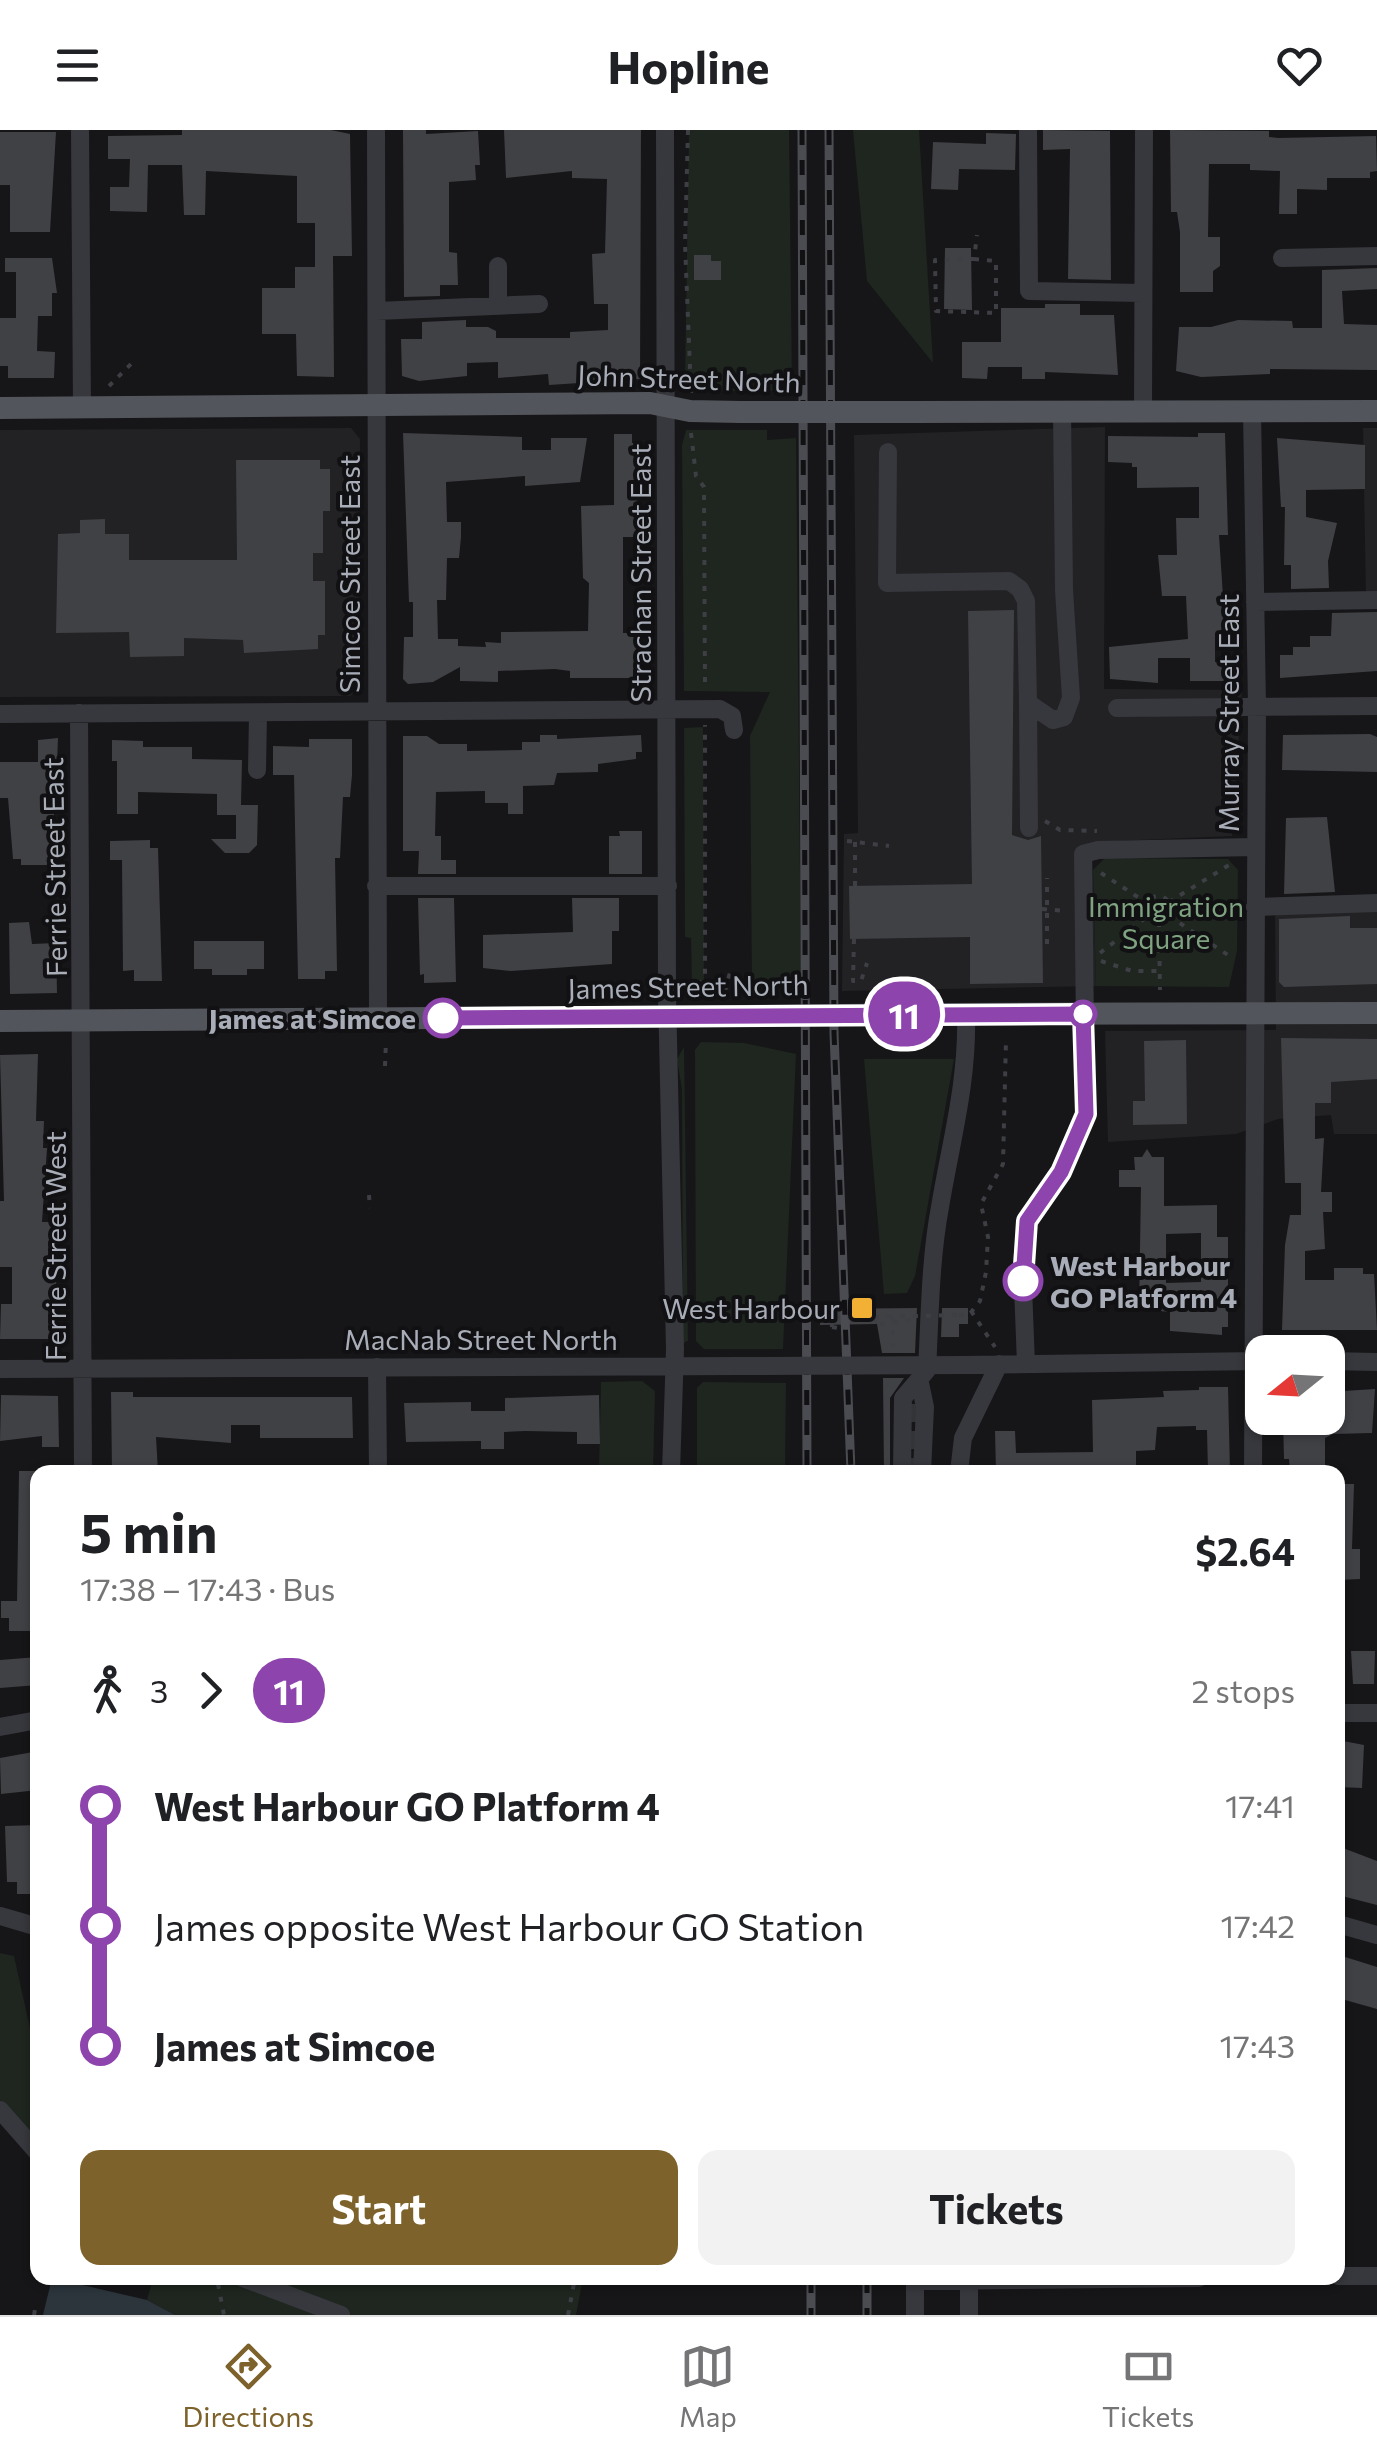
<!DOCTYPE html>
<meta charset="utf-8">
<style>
:root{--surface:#fff;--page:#f2f2f2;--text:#202124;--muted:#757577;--line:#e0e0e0;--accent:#7e622b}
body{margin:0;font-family:Commissioner,sans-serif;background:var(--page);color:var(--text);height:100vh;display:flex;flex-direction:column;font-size:38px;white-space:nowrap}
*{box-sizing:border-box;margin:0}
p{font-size:32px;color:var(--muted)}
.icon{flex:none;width:55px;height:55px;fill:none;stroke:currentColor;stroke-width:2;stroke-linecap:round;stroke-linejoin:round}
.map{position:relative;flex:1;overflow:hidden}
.sheet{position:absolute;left:30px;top:1335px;width:1315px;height:820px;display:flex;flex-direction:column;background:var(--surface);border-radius:20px;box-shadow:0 2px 8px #0004}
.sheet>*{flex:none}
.badge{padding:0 20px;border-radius:32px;font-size:35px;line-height:65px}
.needle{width:65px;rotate:252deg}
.fabs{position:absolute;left:1245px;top:1205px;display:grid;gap:20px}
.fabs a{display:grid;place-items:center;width:100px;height:100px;border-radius:20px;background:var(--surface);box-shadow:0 2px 8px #0004;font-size:50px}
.map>.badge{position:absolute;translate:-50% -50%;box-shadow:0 0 0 5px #fff}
.legs{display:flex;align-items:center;gap:15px;height:110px;padding:0 50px;font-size:32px}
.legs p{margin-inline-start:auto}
.overview{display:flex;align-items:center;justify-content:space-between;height:170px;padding:0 50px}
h1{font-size:55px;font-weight:700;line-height:75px}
.button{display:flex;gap:20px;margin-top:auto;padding:20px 50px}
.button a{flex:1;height:115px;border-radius:20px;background:var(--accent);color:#fff;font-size:40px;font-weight:700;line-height:115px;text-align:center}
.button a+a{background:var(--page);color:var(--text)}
ul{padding:0 50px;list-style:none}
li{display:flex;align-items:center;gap:35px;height:120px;font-size:38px}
li i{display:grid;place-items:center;width:15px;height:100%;margin:0 12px;background:currentColor}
li i::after{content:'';width:25px;height:25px;margin:-12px;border:8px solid;border-radius:50%;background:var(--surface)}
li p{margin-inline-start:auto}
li:first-child i{background:linear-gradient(#0000 50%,currentColor 0)}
li:last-child i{background:linear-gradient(currentColor 50%,#0000 0)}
header{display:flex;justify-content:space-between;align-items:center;height:130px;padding:0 50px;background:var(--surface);font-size:45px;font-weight:700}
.tab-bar{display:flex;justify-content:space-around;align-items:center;height:140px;border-top:2px solid var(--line);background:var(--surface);font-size:28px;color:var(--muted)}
.tab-bar a{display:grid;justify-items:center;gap:5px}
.tab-bar .selected{color:var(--accent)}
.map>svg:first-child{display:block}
</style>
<header><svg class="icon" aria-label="menu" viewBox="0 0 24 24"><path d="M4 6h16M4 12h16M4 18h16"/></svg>Hopline<svg class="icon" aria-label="heart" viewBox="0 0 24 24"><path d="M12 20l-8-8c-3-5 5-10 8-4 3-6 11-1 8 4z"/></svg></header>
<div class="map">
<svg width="1377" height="2185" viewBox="0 0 1377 2185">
<rect width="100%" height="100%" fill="#161618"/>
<path fill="#222225" d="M1105,297l-1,262 138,1 -10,146 -140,6 4,144 -254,5 2,-157 14,-1 -4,-398z
M351,298l9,11 -1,250 -9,7 -350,1v-267z
M1363,298h14v171h-11z
M1377,768v236h-43l-3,-19 -53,4 -42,15 -128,8 -3,-111 171,-1 -1,-127z"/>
<path fill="#1e261f" d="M689,0h100l3,260 -97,2 -10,-11z
M853,0h66l14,233 -66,-82z
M686,300h81v10l29,-2 5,546 -49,2 -2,-250 20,-44 -86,-1 -2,-246z
M703,597l1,260 -12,-3 -1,-46 -6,-1 -1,-209z
M1105,728l123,1 10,11 -1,81 -8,36 -133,-1 -3,-116z
M701,912l43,1 52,11 -13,295h-79l-8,-8 -1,-291z
M684,917l4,294 -5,2 -1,-254 -5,-30z
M864,929h90l-39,217 -8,17 -23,1z
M642,1251l13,10 -2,81h-54l2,-90z
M703,1252l83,1 -1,89h-88v-84z
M0,1823l14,3 23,104v80l-37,-40z
M153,2148h430l-7,37h-401l-28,-15z"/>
<path fill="#2c353c" d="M52,2148l95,22 28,15h-132z"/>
<path fill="#404145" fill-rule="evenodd" d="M182,0h149l19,4 2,122h-19l1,121 -37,-1 -1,-42h-34v-46h33v-21h20v-44h-18v-47l-91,-5 -1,44h-21l-2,-50h-34l-1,47 -37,-1v-24h19l1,-28h-22v-23l74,-1z
M403,0h23v4l52,-3 2,34h-5l1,15 -27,2v70l8,1 1,32h-18v11l-36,1z
M504,0h137l-1,249 -91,6 -1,-11 -50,4v-16l-31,1v13l-48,5 -17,-5 -1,-37h21v-17l44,-2v7h22l8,4v7h74v-6l38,-2v-26h-14l-2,-50 13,-1 2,-74 -35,-1v-7l-66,7z
M1043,0l67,1 1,149 -43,-1 2,-130 -27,1z
M1170,0l99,1v6l9,1 98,-2 1,35 -7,1v6h-43v12l-30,-1v25h-18l1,-43 -30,-1v-6h-41l-1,73h12v29l-7,5v21h-33v-60l-3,-20h-6z
M0,2h56l-6,100h-40v-47h-10z
M986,3l30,1 -1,36 -56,-1 -1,21 -27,-1 2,-47 53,2z
M945,118h26l1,62 -28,-1z
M694,125h17v6h10v19h-27z
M5,128h47l5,35h-5v23h-14l-1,35 18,1 -1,26h-46v-12h-8v-48h16v-46h-11z
M1377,138v21l-35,2 2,33 33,1v45l-107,-1v5l-69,3 -25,-6 3,-44h32l27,-7 54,1 1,7h29v-58z
M1045,174h35v11h34l4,60 -73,-3v7h-23v-12h-34l-1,12 -25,-1v-36h39v-34h44z
M403,303l119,4v13h29v-12h36l-7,44 -55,4v-10l-79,6 1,40h14v15l-2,21h-12l-1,42h-9l1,39h20v7l28,1 -1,-5 16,1v-11l87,-1 1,-48 -6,-5 -2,-72 33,-1v-71h18v9h4l2,94h-15v96h15l3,45h-71v-7l-15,-2 -57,2v11l-38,-1v-14l-27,15 -25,2 -5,-5 1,-42h9v-35h-4z
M1198,303h27l3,102h-9l6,92 -10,7v28l9,1v18h-34v-23h-32v25l-48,-4 -1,-32 79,-8 -2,-43h-24l-4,-41h19l-1,-37h23v-31l-62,1v-21h-5v-4l-24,-1v-26l90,1z
M1277,308l88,7v44l-59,1v27l31,6 -9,38 1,27 -38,1v-24h-7l1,-58h-4z
M236,330h84v9h10v42h-7v42h-10v28h12v54h-7v14l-74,4 -1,-13 -59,-2v18l-54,1 -1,-25 -73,1 2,-99 22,-1v-13l25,-1v15h24v26h108z
M1014,480l-2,225 16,5 13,-4 2,147 -73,1v-47l-120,2 -1,-53 123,-2 -4,-273z
M1377,482v59l-97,7v-23h13v-8h17v-11h21l1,-23z
M1370,604l7,3v35l-95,-2 1,-35z
M540,605h17v4l84,-4 1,17h-6v7l-38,5v8l-41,1 -3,12 -31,1v28h-15v-11h-23v-12l-49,1 -1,44h6v24h15v14h-38l1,-23h-16v-115h24l12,8h28v7l55,-1v-8h18z
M58,608l-1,27h-5l4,100h-35v-6h-8l-5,-61h-8v-36h38v-22z
M309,609h43v36l-2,22h-7l-3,61h-5l2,113h-12v8h-27l-4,-204h-21v-29l36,1z
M112,610l31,1v6h49v12l50,1 -1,45h17l-1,40 -8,8h-24l-14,-14h25v-24h-19v-21l-79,-2v22h-21v-53h-5z
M1327,687l8,75 -51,2 2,-76z
M619,701h23v43h-33v-38h11z
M150,710v8h8l4,133h-28v-11l-11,1 -1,-111h-12v-19z
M418,768h36l2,84 -32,1v-9l-4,1z
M572,768h47v33h-7v33l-101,7 -28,-3v-33l90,-3z
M1350,786v12h27v56l-93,3 -5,-5v-63z
M29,792l3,22 24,-1 1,50 -47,1 -1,-71z
M194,811h70v28h-17v6h-35v-6h-18z
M1281,908l96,1v40l-46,3v21h-16v36l9,-1 -3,54h11v20h-9l2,37 -20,2v29h29v-12h29v6h11l3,56h-95l3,-85 5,-30h11v-32h-16z
M1186,910l1,84 -54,1v-24h12l-1,-60z
M38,924l-2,67h8l-1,27h4l-5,74h11l6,117h-59l1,-35h11v-37h-12v-66h4l-4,-146z
M1147,1019l5,8h12v49l53,-1v32h11v90h-6v8l-52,-4v-19l-31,-3 2,-122h-22v-17h16l-1,-13h8zM1201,1103v49l-35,1v-49z
M917,1178l-2,45h-33l-5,-29 -57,1v-16z
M942,1178h26v16h-9v13h-18z
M883,1248h21l-14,20v74h-6z
M1199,1257h29l2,85h-22l-1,-42h-11v-4l-39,1 -2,23 -19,1v17l-140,4 -1,-41h20l1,22 77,-1 -1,-52 72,-3 -1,-6 36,-1z
M1375,1259l-3,44 -39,1 -8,4v34h-35l-1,-13h-5l-1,-41h45v-26z
M111,1262h22v5h219l1,41h-93v-13h-29v18l-75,-6 2,35h-46z
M1,1265l57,1 1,51h-17v-11l-42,5z
M599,1265l1,49h-23v-12l-52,-1 -21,1v17h-23v-8l-75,1 -2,-39 67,-1v9h34v-13z
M19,1341h19v160h-29v-13h-8v-17h16z
M1338,1354h16l-2,65h8v30l-22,1z
M1351,1521h24l-1,33h-21z
M38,1527v28l-38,3v-28z
M1338,1610l26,5 -2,43 -24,-1z
M33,1622l5,38 -37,4 -1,-36z
M38,1695v69h-21v-12h-10l-2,-56z
M1343,1718l34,13v44l-39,-10z
M1342,1826l35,11v42l-39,-11z"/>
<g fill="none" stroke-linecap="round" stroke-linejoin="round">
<path stroke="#333438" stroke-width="18" stroke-dasharray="18 9" stroke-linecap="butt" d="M914,1274l1,68"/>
<path stroke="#3d3f44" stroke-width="4" stroke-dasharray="5 8" stroke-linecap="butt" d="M688,0l-3,114 6,149
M974,129l22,2v52l-60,-2 -1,-51 39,-1 3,-24
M109,256l23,-23
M691,303l5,43 8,11 1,203
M1045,691l15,9 37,1
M847,711l42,5
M1101,743l46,30
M855,756v-45
M1145 779a13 13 0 1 1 26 0a13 13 0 1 1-26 0Z
M1169,772l60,-37
M1042,779l24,2
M1100,780l45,-1
M1169,786l65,43
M1159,792l1,68
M854,809l-1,42h8l6,-18
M1047,814v-66
M1100,823l48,-37
M1101,831l31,10h28
M725,861l6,-22
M692,866l13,-20v-251
M385,936l1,-25
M369,1065l1,13
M971,1181l24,36
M959,1185l9,1 12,-15 6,-29 2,-35 -7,-33 22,-40 3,-125
M875,1187v8l37,-5
M832,1197l12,2
M218,2154l6,31
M34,2185l2,-11
M568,2185l7,-37"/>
<path stroke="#37383d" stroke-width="18" d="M80,0l2,278
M376,0l2,889
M665,0l2,864 8,355 -4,123
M1028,0l1,161 114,2
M1282,128l95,-2
M498,136v39
M377,181l162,-7
M1143,280l1,-280
M1252,281l5,295 -4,766
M888,322l-1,131 122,-2 11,8 6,12 2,102 25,17 11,-3 7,-19 -7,-108 -2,-180
M1255,472l122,-2
M1028,573l1,125
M1117,578l260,-2
M79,583l4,759
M0,584l720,-5 12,7 2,14
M257,640l1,-57
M376,756h292
M1255,777l122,-4
M1328,1231l49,1
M1026,1234l-4,-103 5,-40 34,-49 25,-57 -3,-261 15,-4 158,-3
M963,1235l299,-4
M377,1237l1,105
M0,1239l741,-3
M920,1253l5,24 -3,65
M902,1342l1,-74 24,-28c3,-55 3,-109 13,-163 11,-66 28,-125 26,-193
M959,1342l4,-34 36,-74
M1338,1583h39
M0,1597l38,-7
M0,1786l38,11
M1338,1794l39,11
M0,1980l38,43
M1338,2146h39
M243,2148l98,37
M969,2148v37
M915,2151l284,-3
M915,2185v-37"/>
<path stroke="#53555c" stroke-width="22" d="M0,278l650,-5 40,8 51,1
M910,282l467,-1
M952,884l425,-1
M0,891l744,-5"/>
<g stroke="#4a4c52" stroke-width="9">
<path id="rail" d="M802,0l5,1342
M829,0l5,903 17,439
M811,2148v37
M867,2148v37"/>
</g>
<use href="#rail" stroke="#111113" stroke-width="5" stroke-dasharray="15" stroke-linecap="butt"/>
<path stroke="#3d3f44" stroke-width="4" stroke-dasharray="5 8" stroke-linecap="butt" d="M893,1187v30
M832,1197l-1,-9 128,-3"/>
<path stroke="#37383d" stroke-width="18" d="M741,1236l222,-1"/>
<path stroke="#53555c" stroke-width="22" d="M741,282h169
M744,886l208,-2"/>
</g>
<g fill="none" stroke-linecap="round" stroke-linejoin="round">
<g stroke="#fff" stroke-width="22">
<path id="line-1" d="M443,888l640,-4 3,100 -25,58 -34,49 -4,60"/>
</g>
<use href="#line-1" stroke="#8e44ad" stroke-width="15"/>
</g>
<g fill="#fff" stroke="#8e44ad" stroke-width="5">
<circle cx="1083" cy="884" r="12"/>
<circle cx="443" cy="888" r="18"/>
<circle cx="1023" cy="1151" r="18"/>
</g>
<rect fill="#f2b134" stroke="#111113" stroke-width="4" x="850" y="1166" width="24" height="24" rx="5"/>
<g text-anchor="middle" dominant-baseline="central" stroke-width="8" stroke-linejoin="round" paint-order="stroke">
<g font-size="28" fill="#a8adb8" stroke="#111113">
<text transform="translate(689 248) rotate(2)">John Street North</text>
<text transform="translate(640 443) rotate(-90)">Strachan Street East</text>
<text transform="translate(349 444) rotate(-90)">Simcoe Street East</text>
<text transform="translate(1228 583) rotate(-90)">Murray Street East</text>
<text transform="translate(54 737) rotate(-91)">Ferrie Street East</text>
<text transform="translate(688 856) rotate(-1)">James Street North</text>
<text transform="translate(55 1116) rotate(-90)">Ferrie Street West</text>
<text x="481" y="1209">MacNab Street North</text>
</g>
<g font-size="28" fill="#7fa381" stroke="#111113">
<text x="1166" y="776">Immigration<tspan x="1166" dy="32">Square</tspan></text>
</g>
<g font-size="28" font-weight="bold" fill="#a8adb8" stroke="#111113" text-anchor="end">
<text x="416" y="888">James at Simcoe</text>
<text x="1050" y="1135" text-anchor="start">West Harbour<tspan x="1050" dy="32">GO Platform 4</tspan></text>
</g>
<g font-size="28" fill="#a8adb8" stroke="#111113" text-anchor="end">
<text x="840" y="1178">West Harbour</text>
</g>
</g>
</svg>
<div class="fabs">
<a><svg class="needle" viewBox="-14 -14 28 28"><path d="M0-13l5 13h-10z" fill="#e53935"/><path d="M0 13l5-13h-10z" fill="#757577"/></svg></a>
</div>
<b class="badge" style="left:904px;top:884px;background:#8e44ad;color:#fff">11</b>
<section class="sheet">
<div class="overview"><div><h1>5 min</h1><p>17:38 – 17:43 · Bus</p></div><b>$2.64</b></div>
<div class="legs"><svg class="icon" aria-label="walk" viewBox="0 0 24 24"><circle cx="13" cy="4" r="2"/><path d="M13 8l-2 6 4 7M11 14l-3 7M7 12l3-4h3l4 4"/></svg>3<svg class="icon" aria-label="forward" viewBox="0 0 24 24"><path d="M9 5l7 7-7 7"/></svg><b class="badge" style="background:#8e44ad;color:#fff">11</b><p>2 stops</p></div>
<ul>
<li><i style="color:#8e44ad"></i><b>West Harbour GO Platform 4</b><p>17:41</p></li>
<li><i style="color:#8e44ad"></i><span>James opposite West Harbour GO Station</span><p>17:42</p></li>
<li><i style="color:#8e44ad"></i><b>James at Simcoe</b><p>17:43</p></li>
</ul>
<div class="button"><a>Start</a><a>Tickets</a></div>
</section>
</div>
<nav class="tab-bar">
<a class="selected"><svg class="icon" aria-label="directions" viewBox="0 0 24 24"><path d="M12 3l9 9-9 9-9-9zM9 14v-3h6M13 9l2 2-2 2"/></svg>Directions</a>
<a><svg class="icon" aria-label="map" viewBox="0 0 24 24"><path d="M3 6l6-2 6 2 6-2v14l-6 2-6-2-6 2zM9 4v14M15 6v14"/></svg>Map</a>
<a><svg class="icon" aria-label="tickets" viewBox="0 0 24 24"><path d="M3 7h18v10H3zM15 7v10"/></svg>Tickets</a>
</nav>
